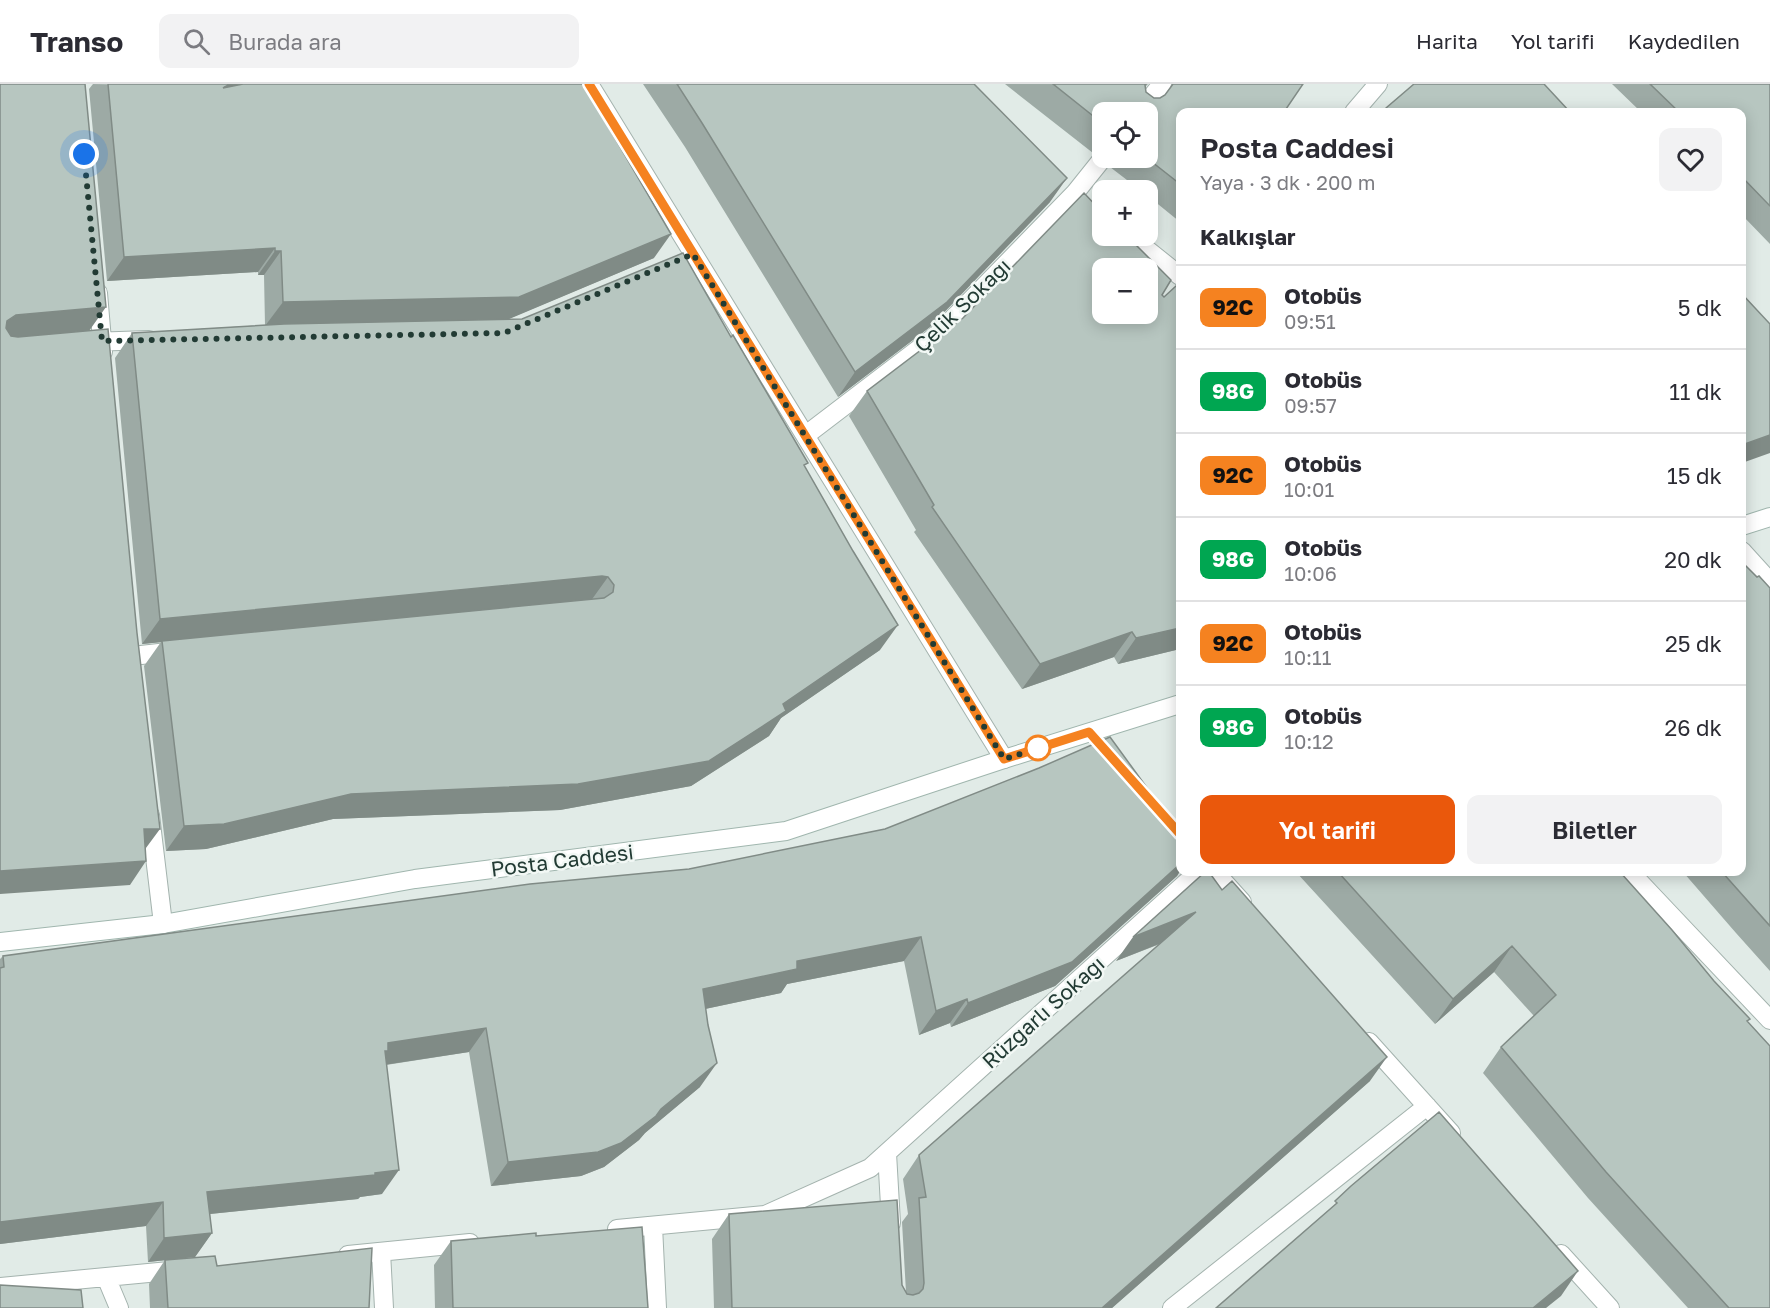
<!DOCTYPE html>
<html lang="tr">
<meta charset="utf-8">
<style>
:root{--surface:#fff;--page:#f2f2f3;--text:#2b2b33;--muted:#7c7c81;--line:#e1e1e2;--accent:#ea580c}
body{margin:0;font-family:"Golos Text",sans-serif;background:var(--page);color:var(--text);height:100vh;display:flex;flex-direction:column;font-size:22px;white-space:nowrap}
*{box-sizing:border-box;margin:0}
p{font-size:20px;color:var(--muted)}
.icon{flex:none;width:33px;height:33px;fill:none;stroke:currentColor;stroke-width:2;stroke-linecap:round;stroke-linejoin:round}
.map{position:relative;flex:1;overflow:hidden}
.sheet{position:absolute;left:1176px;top:24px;width:570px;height:768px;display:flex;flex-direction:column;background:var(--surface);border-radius:12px;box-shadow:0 3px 15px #0003}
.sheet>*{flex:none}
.badge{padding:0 12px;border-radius:9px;font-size:21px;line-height:39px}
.tools{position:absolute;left:1092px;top:18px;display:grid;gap:12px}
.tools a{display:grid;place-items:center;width:66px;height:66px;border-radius:12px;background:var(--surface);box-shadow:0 3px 15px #0003;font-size:30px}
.you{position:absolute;width:30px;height:30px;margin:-15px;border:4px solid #fff;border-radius:50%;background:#1a73e8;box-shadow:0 0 0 9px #1a73e833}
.map>.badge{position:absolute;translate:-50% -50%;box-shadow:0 0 0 3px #fff}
h2{padding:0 24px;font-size:22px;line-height:54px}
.round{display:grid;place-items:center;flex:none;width:63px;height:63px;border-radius:12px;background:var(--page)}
.headline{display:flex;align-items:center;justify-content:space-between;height:102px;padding:0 24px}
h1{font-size:28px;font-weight:600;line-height:45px}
.button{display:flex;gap:12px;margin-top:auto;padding:12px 24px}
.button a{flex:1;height:69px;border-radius:12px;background:var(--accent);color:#fff;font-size:24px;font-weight:600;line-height:69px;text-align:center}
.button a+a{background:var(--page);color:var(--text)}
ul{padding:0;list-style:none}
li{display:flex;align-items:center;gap:18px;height:84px;padding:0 24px;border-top:2px solid var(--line)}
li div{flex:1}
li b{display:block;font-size:22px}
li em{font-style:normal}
li .badge{min-width:66px;font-weight:700;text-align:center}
header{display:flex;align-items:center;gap:36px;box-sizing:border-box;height:84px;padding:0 30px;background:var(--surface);border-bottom:2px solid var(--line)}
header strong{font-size:28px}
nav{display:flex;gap:33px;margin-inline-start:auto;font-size:21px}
.search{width:420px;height:54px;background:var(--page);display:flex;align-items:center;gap:15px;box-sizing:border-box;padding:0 21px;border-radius:12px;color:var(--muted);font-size:22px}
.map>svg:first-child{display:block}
</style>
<header>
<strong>Transo</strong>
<div class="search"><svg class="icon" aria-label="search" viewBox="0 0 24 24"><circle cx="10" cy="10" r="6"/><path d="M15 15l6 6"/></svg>Burada ara</div>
<nav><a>Harita</a><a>Yol tarifi</a><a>Kaydedilen</a></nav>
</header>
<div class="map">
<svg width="1770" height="1224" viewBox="0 0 1770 1224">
<rect width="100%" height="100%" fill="#e1ebe7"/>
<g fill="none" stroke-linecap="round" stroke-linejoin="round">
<g stroke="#a4b3ae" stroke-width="20">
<path id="street" d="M589,0l415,675
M1139,28l23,-28
M1354,28l24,-28
M1130,152l50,40
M98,209l5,59
M90,258l59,-2
M806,351l131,-100 138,-142 28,-35
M1742,467l28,31
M132,572l45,-5
M150,731l13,109
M1215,788l27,30
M1630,788l140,148
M1369,958l82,91
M887,1069l4,70
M653,1142l4,82
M617,1145l148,-14 105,-47 328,-296
M381,1168l3,56
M1561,1170l49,54
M348,1171l122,-12
M106,1193l13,31
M0,1203l180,-17
M1172,1224l255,-202"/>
</g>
<g stroke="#a0b6ae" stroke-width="20">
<path id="secondary" d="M1742,442l28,-9
M0,858l163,-18 252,-45 371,-48 218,-72 176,-55"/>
</g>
<use href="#street" stroke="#fff" stroke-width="18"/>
<use href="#secondary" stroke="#fff" stroke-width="18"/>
</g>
<path fill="#9daaa5" d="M93,0l497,8 -1,2 65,164 -146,61 297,148 75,183 -99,68 -12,18 -78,50 -131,24 -227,9 -127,30 -40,2 -22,-185 17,-24 -19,2 -27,-286 17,-25 133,-8 -1,-50h-6v-3l-151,9 -18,-192z
M643,0h331l76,118 -120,125 -92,70 -153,-250z
M1005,0h143l-3,3 1,5 8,6 26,14v110l-32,-26v-6h-8l-30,-23 4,-8 -1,-1h35v-46h-46v36l-3,-1 -6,6z
M1612,0h158v160l-28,-29v-103h-101z
M1162,211l18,354 -62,15 -4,-7 -92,32 -108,-157 2,-2 -67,-114 18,-25z
M1757,493l13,11v383l-34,-38 -53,-61h59z
M1180,749v38l-3,5 -122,110 -104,41 -1,-4 -31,12 -15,-74 -117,23 -6,9 -76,16 -5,78 -55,46 -6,7 -35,27 -23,9 -90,10 -22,-134 -83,13 -4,129 -22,3 -2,2 -148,15 2,19 -17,24 -47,5 -2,-36 -146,18v-285l3,-3z
M1296,788h324l128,150 22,286h-82l-100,-110 -105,-125 18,-26 33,-31 -40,-44 -59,52z
M1222,806l148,191 -258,227h-398l-2,-69 17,-25 173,71 4,7 -4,-70 6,-8 -5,-35 16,-24 241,-211 -44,17z
M536,1152l112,72h-213l-1,-43 17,-24z
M165,1176l52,6 152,42h-219l-1,-24z"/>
<path fill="#808b86" d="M230,0h25l-32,4z
M1102,55v9l-3,-1 -6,6z
M1067,94l-17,24 -120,125 -92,70 17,-25z
M671,150l-17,24 -152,64 -237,4 18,-24z
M275,164l-17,24 -151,9 17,-24z
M275,167h6l-17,24h-6z
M106,223l-17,24 -89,8 7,-18 9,-6z
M1770,351v18l-28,10v-18z
M602,492l6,1 -18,25 -6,-1 -442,43 18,-25z
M898,541l-18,25 -99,68 -12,18 -78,50 -131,24 -227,9 -127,30 -40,2 18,-25 167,-32 432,-90z
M1180,544v21l-62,15 18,-26z
M1132,548l-18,25 -92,32 18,-25z
M144,745h16l-17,23z
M146,777l-16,24 -130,9v-23z
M1180,780v7l-3,5 -122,110 -104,41 17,-24z
M1196,828l-17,24 -63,25 17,-24z
M921,853l-17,24 -117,23 -6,9 -95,20 17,-24 94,-28z
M1512,862l-18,26 -59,52 18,-25z
M967,915l-17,24 -31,12 17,-24z
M486,944l-17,24 -92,14 11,-23z
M1387,973l-17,24 -258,227h-10z
M717,979l-17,24 -55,46 -6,7 -35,27 -23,9 -90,10 17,-24 153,-53z
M399,1086l-17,24 -22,3 -2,2 -168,17 17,-24z
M163,1118l-17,24 -146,18v-22z
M212,1149l-17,24 -47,5 16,-24z
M1578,1187l-17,25 -15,12h-13z"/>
<path fill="#b7c6c0" stroke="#808b86" stroke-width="1.5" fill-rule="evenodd" d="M0,0h85l21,223 -90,8 -9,6 -1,7 5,8 7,1 90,-8 29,304 23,196h-16l2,32 -146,10z
M108,0h122l-7,4 20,-4h342l5,8h-2l83,142 -152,63 -236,5 -2,-51h-6v-3l-151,9z
M677,0h297l93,94 -120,124 -92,70 -153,-249z
M1053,0h93l-1,1 1,7 8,6h6l5,-3 8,-11h130l-19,28h-104v72l-33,-26h1v-46h-46v11z
M1414,0h130l26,28h-187l3,-4z
M1650,0h120v122l-28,-29v-65h-63z
M1084,109l18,19v24h25l44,44 -9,15 2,2 12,-11 4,4v338l-44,10 -4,-6 -92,32 -108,-157 2,-2 -67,-114 96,-73zM1102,184h46v46h-46z
M683,169l48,84 2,-2 75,128 -4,2 49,86 45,74 -115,79 3,7 -77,50 -131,23 -227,10 -127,30 -40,2 -22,-185 442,-43 9,-6 1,-7 -6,-8 -6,-1 -442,43 -28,-286 152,-9 238,-5z
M1742,210l28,30v111l-28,10z
M1742,478l15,15 2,-1 11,12v338l-48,-54h20z
M1110,653l70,96v31l-108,98 -104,41 -1,-4 -31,12 -15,-74 -124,24v8l-94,20 5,36 9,38 -56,46 -5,7 -35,27 -23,9 -90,10 -22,-134 -98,15v8h-3l14,119 -24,3v2l-168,17 5,41 -48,5 -1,-36 -163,20v-254l4,-1 -1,-11 527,-72 159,-15 196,-40 154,-61z
M1205,788h4l13,18 10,-9 155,176 -285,251h-370l-3,-94 168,-14 5,85 5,9 6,1 6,-2 4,-4 1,-6 -5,-85 7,-1 -7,-42 277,-243 -63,25z
M1338,788h282l52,58 42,51 36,38 -3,2 23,25v262h-41l-123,-136 -105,-125 55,-52 -44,-49 -59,53z
M1439,1028l139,159 -45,37h-317l121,-105 -2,-2 16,-15z
M642,1143l6,81h-195l-2,-67 85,-8v3z
M372,1164l-3,60h-201l-3,-48 50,-4 2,10z
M0,1201l81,5 2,18h-83z"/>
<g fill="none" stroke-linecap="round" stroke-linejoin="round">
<g stroke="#fff" stroke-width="14">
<path id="line" d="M589,0l415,675 85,-27 91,102"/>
</g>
<use href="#line" stroke="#f58220" stroke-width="9"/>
<path stroke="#223b34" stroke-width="6" stroke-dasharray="0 10.8" d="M84,70l18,187 402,-8 189,-79 311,505 43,-13 -9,2"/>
</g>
<circle fill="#fff" stroke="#f58220" stroke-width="3" cx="1038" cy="664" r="12"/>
<g text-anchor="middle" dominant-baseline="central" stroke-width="5" stroke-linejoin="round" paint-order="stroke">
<g font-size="21" fill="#223b34" stroke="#f2f8f5">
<text transform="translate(962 221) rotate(-44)">Çelik Sokağı</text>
<text transform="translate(562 776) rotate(-7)">Posta Caddesi</text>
<text transform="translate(1043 928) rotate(-42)">Rüzgarlı Sokağı</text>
</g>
</g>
</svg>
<div class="tools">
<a><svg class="icon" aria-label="locate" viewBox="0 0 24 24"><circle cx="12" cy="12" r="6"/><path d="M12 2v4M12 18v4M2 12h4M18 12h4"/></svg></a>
<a>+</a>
<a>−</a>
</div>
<div class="you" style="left:84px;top:70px"></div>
<section class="sheet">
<div class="headline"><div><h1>Posta Caddesi</h1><p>Yaya · 3 dk · 200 m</p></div><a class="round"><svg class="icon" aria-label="heart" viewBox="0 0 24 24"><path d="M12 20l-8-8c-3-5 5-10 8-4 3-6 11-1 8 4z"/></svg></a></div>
<h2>Kalkışlar</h2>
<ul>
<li><span class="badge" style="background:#f58220;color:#111">92C</span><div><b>Otobüs</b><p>09:51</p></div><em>5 dk</em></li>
<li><span class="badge" style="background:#00a651;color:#fff">98G</span><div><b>Otobüs</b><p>09:57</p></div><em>11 dk</em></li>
<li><span class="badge" style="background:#f58220;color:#111">92C</span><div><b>Otobüs</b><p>10:01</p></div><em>15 dk</em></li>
<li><span class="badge" style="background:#00a651;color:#fff">98G</span><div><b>Otobüs</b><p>10:06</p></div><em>20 dk</em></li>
<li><span class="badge" style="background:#f58220;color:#111">92C</span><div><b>Otobüs</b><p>10:11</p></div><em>25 dk</em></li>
<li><span class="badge" style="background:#00a651;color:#fff">98G</span><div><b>Otobüs</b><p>10:12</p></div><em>26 dk</em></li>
</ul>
<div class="button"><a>Yol tarifi</a><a>Biletler</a></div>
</section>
</div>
